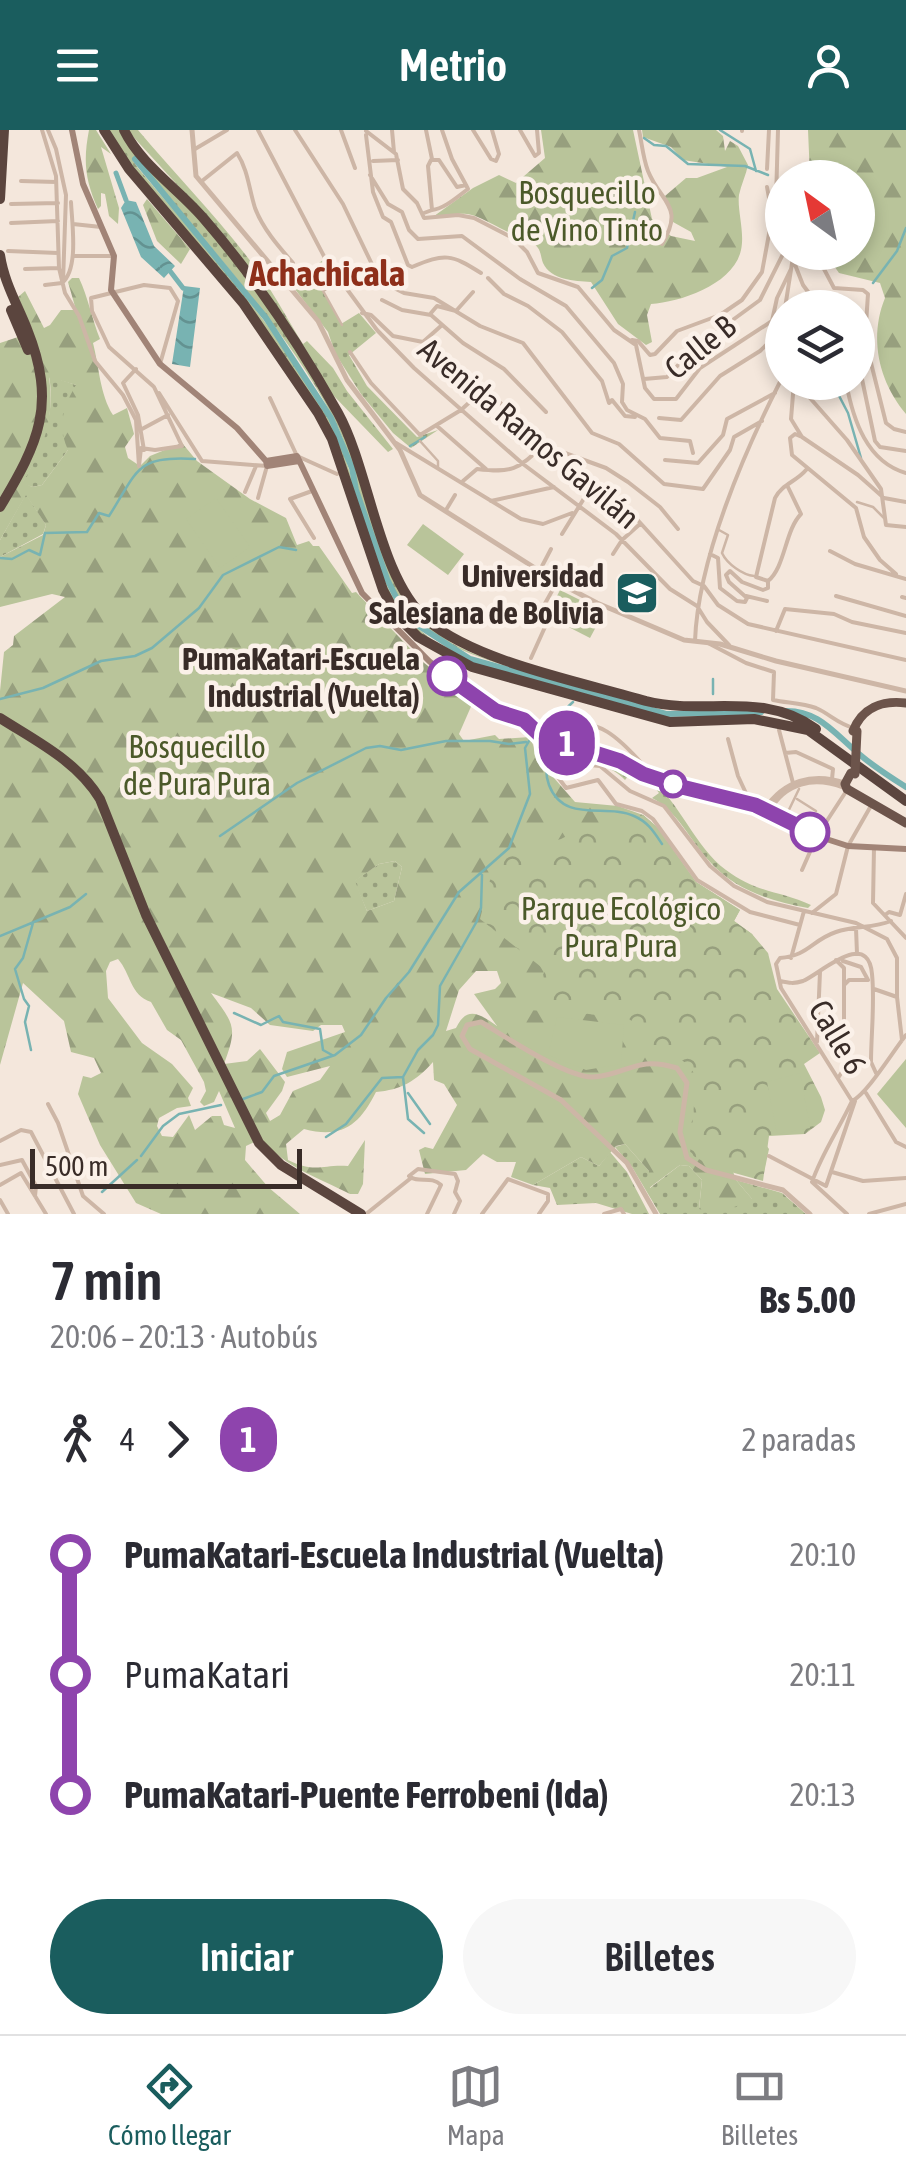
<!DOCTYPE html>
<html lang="es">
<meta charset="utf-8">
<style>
:root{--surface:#fff;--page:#f7f7f7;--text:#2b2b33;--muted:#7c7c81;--line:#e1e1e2;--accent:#1a5d5e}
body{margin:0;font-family:"Asap Condensed",sans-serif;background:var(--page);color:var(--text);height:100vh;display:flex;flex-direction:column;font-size:38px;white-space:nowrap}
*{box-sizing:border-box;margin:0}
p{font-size:32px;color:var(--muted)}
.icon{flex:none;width:55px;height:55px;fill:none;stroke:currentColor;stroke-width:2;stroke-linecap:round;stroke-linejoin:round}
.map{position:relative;height:1084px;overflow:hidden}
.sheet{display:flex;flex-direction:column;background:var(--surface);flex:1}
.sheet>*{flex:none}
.badge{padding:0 20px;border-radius:32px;font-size:35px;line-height:65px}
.needle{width:65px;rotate:327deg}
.tools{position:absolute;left:765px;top:30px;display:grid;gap:20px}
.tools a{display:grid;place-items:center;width:110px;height:110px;border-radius:50%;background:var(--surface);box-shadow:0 5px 15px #0003;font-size:50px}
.scale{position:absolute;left:30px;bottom:25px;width:272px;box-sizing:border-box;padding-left:10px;border:5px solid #392c28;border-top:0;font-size:28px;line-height:35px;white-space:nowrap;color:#392c28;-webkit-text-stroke:8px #fbf1e9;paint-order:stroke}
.map>.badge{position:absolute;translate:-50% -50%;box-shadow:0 0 0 5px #fff}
.legs{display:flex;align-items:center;gap:15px;height:110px;padding:0 50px;font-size:32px}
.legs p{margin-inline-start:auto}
.headline{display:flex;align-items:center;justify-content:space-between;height:170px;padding:0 50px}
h1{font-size:55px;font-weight:600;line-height:75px}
.action{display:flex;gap:20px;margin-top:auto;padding:20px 50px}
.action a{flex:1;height:115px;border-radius:60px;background:var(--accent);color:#fff;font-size:40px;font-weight:600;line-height:115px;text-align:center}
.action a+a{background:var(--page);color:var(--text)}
ul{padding:0 50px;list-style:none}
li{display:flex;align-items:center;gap:35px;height:120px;font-size:38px}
li i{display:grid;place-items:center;width:15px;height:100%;margin:0 12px;background:currentColor}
li i::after{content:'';width:25px;height:25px;margin:-12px;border:8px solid;border-radius:50%;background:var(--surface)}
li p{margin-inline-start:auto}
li:first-child i{background:linear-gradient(#0000 50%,currentColor 0)}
li:last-child i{background:linear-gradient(currentColor 50%,#0000 0)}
header{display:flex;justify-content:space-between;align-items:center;height:130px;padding:0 50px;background:var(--accent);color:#fff;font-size:45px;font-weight:600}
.tabs{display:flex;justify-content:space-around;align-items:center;height:140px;border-top:2px solid var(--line);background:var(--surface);font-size:28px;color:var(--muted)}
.tabs a{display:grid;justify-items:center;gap:5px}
.tabs .selected{color:var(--accent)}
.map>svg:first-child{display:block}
</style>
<header><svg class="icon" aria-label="menu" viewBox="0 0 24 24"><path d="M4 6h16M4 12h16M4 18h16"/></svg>Metrio<svg class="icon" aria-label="person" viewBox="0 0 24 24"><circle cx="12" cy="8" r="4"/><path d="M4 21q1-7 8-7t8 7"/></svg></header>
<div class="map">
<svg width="906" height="1084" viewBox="0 0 906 1084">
<defs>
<pattern id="grass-dots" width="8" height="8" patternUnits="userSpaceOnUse" patternTransform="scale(2.5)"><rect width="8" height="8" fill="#b9c49a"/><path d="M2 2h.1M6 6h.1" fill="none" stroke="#979f7e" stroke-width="1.8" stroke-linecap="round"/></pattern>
<pattern id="forest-firs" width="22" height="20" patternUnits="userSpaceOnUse" patternTransform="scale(2.5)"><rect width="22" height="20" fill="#b9c49a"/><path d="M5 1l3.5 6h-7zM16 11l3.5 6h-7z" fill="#979f7e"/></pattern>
<pattern id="park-crowns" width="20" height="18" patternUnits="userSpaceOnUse" patternTransform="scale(2.5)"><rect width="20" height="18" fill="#b9c49a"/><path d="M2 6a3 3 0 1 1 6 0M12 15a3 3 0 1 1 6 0" fill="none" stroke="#979f7e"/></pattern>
<pattern id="water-waves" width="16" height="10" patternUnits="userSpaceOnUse" patternTransform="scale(2.5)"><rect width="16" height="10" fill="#78b3b2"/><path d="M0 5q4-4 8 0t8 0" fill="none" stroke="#639291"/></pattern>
</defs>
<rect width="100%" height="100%" fill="#f4e7dc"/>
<path fill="url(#grass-dots)" d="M106,0h15c37,42 77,83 111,127 35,45 68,97 96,147 42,72 44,156 101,221 22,24 59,34 88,44 -45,-13 -87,-27 -116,-67 -34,-47 -40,-132 -68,-185 -36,-68 -86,-127 -135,-185 -21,-25 -42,-52 -63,-75l-3,2 6,9c66,79 138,157 189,248 35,62 34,147 82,203 29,33 67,42 107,53l-2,4 -68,-24 -37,-27 -23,-34 -38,-111 -57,-115 -163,-203z
M127,0h11c41,49 86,93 124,147 15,22 27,45 41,67l4,-3 26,27 14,23 46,58 -5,3 -56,-58 -105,-155z
M323,130l3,5 -12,10 27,49 18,-11 17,20 -27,22 18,31 50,51 21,-7 -27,18 -18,-15 -32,-39 -26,-41 -7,-21 -37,-48z
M39,218l8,1 7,12 -5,15 27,9 -8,65 -26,35 -10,2 -10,-4c25,-40 41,-91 17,-135z
M26,364l20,31 -3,9 -43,23v-17z
M564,616c29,9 63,16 87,34 28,21 44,67 75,90 30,23 55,21 85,35l-3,3c-36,-7 -72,-17 -98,-46 -19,-20 -33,-52 -58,-64l7,-5 -7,-9 -22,-10 -5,6c-17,-18 -35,-15 -58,-20z
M395,731l7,6 -8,34 -27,10 -13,-30 25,-17z
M625,1014l24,27 1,17 30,-23 9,1 13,14 -3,28 53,-9 -16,-19 46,13 24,21h-146l-28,-47 -17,-20z
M610,1022l17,20 22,42h-17l-36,-11 -39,2 -7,-17 -17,-3 48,-28 18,9z"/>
<path fill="url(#forest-firs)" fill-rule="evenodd" d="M89,0h7l15,24 -10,-7 18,61 -1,16 -9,-8 -4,-22 -4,-1v13l-3,3c-13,-29 -15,-48 -9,-79z
M541,0h92l19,89 19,17 24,5 -4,-9 -18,-10 -8,-26 21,-18h11l30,-11 -44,-7 -12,-13 -28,-10 -1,-7h74l7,6 2,15 5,-10 8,5 10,19c-2,10 -7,20 -9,30 -2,15 6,37 2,55 -7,34 -60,52 -90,54l-4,11 5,27 -6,3 -28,-21 -27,-42c-17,-1 -40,-2 -48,-19 -2,-5 -2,-11 -5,-15 -7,-11 -23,-12 -34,-18 -36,-18 -32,-20 -74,-11l43,-31 26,-13 17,8 29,-25z
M808,0h98v284c-28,-33 -37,-77 -21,-116l-5,-15 -41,-10 -14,-20 33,-1v-74l-48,-1z
M147,69l43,50 -9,15 -24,-23 -14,-36z
M72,148h7c9,19 13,41 21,61l-7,4c6,23 7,52 20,72l14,-7 7,26 -9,13 3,11 12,8 10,-10 32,-13 15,18 53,38 36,19 11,27 12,-4 4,5h6l33,47 4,-1 67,70 50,40 -14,32 5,7 31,-6 4,4 31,-2 5,13h10l4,-8 6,3 -1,33 21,24 43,4 25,9 14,12 39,55 44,28 -6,11 18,13 12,20 -8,178 13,17 -5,24 -35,-13 7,20 17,20 -35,13 -19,-4 3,-29 -13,-14 -9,-1 -31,23v-17l-24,-27 -9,2 -17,20 -18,-9 -48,28 -22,-8 5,-15h-19l-14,-8 -17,16 -41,4 -6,-24 6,-3 8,2 24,-44 -13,-21 -10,-4 -1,-18c-17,19 -32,28 -57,30 -17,34 -35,47 -72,37l-18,15 2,16c28,14 34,4 60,6l17,-26 -2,44 -5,10h-8c-35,-18 -62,-25 -89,-55l-15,7 -1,14 23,27 32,27h-139l-25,-11 -36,-58 -22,-51 5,-18 8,2 10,-5 -7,-15 -23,-6 -7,-31 -41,-38 -23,82v-374l4,-39 9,-7 1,-9 51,-39 -13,-3 -52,13v-50l43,-22 3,-10 -20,-30 -26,45v-197l33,-11 -15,-35 7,-6 19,37 6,-3 11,-15h15l-8,-28zM49,247l3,4 7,-1 17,5c-13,22 -19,41 -8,65l-26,35 -10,2 -9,-5c21,-34 32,-64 26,-105zM395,731l7,6 -8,34 -27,10 -12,-30 24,-17zM118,829c13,15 12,36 33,43l16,28 14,10 23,42 2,9 -6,11 4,4 10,-4 5,-11 16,37 -11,-3 -3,-9h-9l-17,14 -6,-15 -16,22 -11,-1 -5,-10 2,-8 18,-10 14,-2 -3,-8 5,-10 -21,-24 -30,-21 -34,-45 -2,-27 4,-9zM476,841h21l4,12 -6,6 -21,5 23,32c-17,-12 -30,-21 -41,2l-10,3 13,-41zM211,863l40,15 19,17 43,6 8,-6h21l3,7 -58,20 -5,17 5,8 43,-11 -10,14 -27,11 -13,24 -10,6 -4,-8 16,-22 3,-9 -25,-33 -13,12 -23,3c14,-37 10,-40 -13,-71z"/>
<path fill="url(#park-crowns)" d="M643,685l14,12 39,55 44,28 -6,11 18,13 16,19 9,36 43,64 -16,11 17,33 4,13 -4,12 -16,12 -36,2 -6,45 -50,-14 -23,-13 6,-74c-6,-25 -28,-24 -50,-27v-22l-20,-14 -97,-7 16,-40 -65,-51 10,-39 19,-26 52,-15 27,-14 38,-3z"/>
<path fill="#b9c49a" d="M216,368l34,49 -30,21 -34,-49z
M423,394l41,30 -16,21 -41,-30z
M560,460l44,22 -14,26 -43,-22z
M557,887l67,8 -3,39 -35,6 -38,-15z
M906,929v69l-29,-34z
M800,943l10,55 -33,6 -10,-52z"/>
<path fill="url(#water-waves)" d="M126,70l10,2 18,44 21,20 -11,12 -23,-21 -20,-49z
M184,156l16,2 -10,79 -18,-3z"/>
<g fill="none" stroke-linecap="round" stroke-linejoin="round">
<path stroke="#78b3b2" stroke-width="2.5" d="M720,0l30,19 6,22
M644,8l10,7 12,1 22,18 57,2 23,9
M873,153l24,-32 9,-23
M592,158l10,-8 10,-24 15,-8 8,-36
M836,260l12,23 13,45
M410,316l15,-9
M0,428l12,1 17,-9 11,5 5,-22 42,-1 12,-19 10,3c29,-45 26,-61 86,-57
M713,549v15
M0,569l43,-11 58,-27 34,-5 17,-8 47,-40 24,-33 56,-28 17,3
M542,601l31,-29
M550,625c-5,10 -5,19 -1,30 15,39 57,18 85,31 14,6 20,16 28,28
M220,706l77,-53 69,-35 14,-2 21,4 45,-9h44l19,3 17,-2
M0,806l70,-29 16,-13
M234,883l27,12 18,-9 4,6 37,7 3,21 9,5
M31,920l-6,-28 4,-16 -5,-7 -9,-30 8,-11 10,-35
M408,963l22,31
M243,969l19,-7 12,-16 61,-21 26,-20 25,-37 23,-26 50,-80 50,-44 21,-54 -5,-46 4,-7
M424,1003l-16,-14 -5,-42 15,-27 15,-15 5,-10 2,-39 37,-65 4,-13 1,-33
M326,1007l20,-13 36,-46 21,-1
M141,1026l22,-30 16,-12 42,-9
M102,1062l35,-32"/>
<path stroke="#78b3b2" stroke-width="5" d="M116,43l10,27
M170,141l13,17"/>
<path stroke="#78b3b2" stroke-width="6" d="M135,29l131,159 65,100 21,50 4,22 31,89 12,24 20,23 51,33 196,55 95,-2
M783,581c35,-2 52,23 76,43 14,12 31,23 47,33"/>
<path stroke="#cdb6a6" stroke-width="2.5" d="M317,150l25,45
M325,160l12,-10
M420,311l18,20v6
M857,372l16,5 11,11
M719,400l9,5 -6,18c5,11 21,22 32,23
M797,669l19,12
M785,688l14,-29"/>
<path stroke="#cdb6a6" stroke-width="4" d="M42,0l14,46 3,92 6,25 14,23 16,45 28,34 13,25 3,46 2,-18 14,2 27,-4 -28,-59
M48,0l8,19 10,46 -3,87
M258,0l69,132 50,68 37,38 109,96 93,70 54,55 27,17 10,16 22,23
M295,0l48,74 37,77 24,12 30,5 46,28 43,17 69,90 27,11 45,40 39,5 27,-39 4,-13 28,-16
M341,0l14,38
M392,0l2,22
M426,0l6,29
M473,0l18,29 5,2 3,-7 -7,-24
M520,0l15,26 4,-3 -2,-23
M639,0c3,14 4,28 9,41 13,32 37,35 14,73
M742,0v1
M778,0l-2,70 6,42
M366,1l30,23 7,35 14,14 7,15 34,-3 16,3 39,20 14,14 11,21 40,14 36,43 22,15 9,43 9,11h22l24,-31 72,-47 5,-23 14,-29
M366,5l7,57 10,25 8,5 17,43 4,2c33,-14 39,-13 69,6
M195,19l32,-19
M373,31l25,-1
M767,39l2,-39
M370,45l18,29 14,8 7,18 9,9 44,-3 58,43 46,27 48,57 9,21 -1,18 5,8 18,9 15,19 30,3 3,12
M21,51l35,1
M202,51l35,-28c11,17 12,36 18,55 8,21 24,39 38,55
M767,57l6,33
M11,74l47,-1
M432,80c12,-1 25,-13 36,-21l-2,-4
M424,83l8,-3 -4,-44 3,-6h8l18,27 9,-2 -14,-26 -10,-29
M11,93l47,-2
M73,94l28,3
M8,121l50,2
M790,122l13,33 17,23
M815,122l19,36 29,2 5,4 -3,45 21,84 8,6 12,3
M74,126h40
M25,139l34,-1
M488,148l16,16 24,12 34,26 40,49 7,22 3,-3 13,16 10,1
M45,155l17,-2c17,-14 10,-59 9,-81
M382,170l20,10 29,5 32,28 41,26 42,43
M785,178l8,-51
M456,181l17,-19
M362,183l9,2 22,21 30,6 11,6 51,40 58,57 63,23 22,14 32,25 18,22
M431,183l6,-7 19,5
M632,210l6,1 12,14 5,-1 22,-23 43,-16 22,-15 20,-28 9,-49 9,-4
M423,212l19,-17
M350,222l21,31 49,52 41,-25 24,-22
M858,230l17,81 5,6 26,4
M136,239l-13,14 15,32 6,35
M644,249l23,-2 26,-28 67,-49 24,-48
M794,252l-3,37 11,18 56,38 26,23 22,4
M806,252l4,16 37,42 34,49 5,36 20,2
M846,252c7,38 21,80 60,91
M153,256l-44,-39 -17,-36 -1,-13 53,-13 26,3 8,13 -18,63
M159,263l43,68 65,5 -9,32
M270,268l27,58 40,18
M659,288l22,2 39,-44 40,-25 22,-21
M437,296l49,43
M142,299l26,-14
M802,307l-7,-3 -5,4 2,17 64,53 8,29 16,23 16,14
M396,313l125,76 22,5 29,-11
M665,330l33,3 25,-28 4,-16 48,-26
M463,351l14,-12c35,4 41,1 66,-24
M312,361l-22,8 24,39
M245,362l11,-26
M491,371l63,-14
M446,380l9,-15
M562,404l26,-42 7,-3 39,27 59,65 11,5 14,19 30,19 158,36
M830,421l25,13 51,15
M613,424l9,-14 18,-16
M710,424l8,4 2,30 17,13 8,1 2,-4 -18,-16 -3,-7 4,-4 12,11 21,8 5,-2v-7l-12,-4 19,-79c6,-13 22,-17 31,-28
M540,440l11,-21
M768,451c17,-13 17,-51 33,-67l-14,-29
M746,466l21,5
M836,466l70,20
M902,467l4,1
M776,501l9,-22 49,5 18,8 54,11
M695,511c3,-82 49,-189 87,-263
M708,513l38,20 28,9 -1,28c14,3 29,3 43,8 14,6 22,16 38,20
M531,528l14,-31 -2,-20 14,-25
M779,600l14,53
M728,609l10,37 13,28
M561,611c28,-43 71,11 90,33
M563,615l-1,9 7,9 31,3 30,25 34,15 46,60 24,20 33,16 89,21 31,16 10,19v39l5,43
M785,623l11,-1 37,17 -1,10
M563,626l-8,10v7l11,15 32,-8 18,24 26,7 11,8 44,61 53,32 50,13
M874,717l-1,56 33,35
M802,740l15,-34 30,-46
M812,783l24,-19 12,-48 24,-42
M885,785l4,-3 11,3 6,-21
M891,791c-17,7 -37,5 -55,11 -24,8 -28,24 -56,26l-4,6 5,24 71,113c15,-7 41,-50 54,-66
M856,798l1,26
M791,828l13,-47
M836,830l8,8v101l-6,9
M843,831l18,6 7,13
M780,851c9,2 14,3 23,0 17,-7 65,-53 69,-7 3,29 -1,60 -1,88l5,11
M845,854l4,-4h19
M874,859l23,8
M817,912l3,-70
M866,963l30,49 10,5
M48,974l10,19 25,73 21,18
M0,1011l21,-11 10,2 43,82
M769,1026l57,30 29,-85
M0,1035l22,-5 14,26 -1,10
M832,1042l31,9 43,-3
M409,1046l9,-7 37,5 3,7 -3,11 5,9 -6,13
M409,1046c9,8 22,-1 32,9l-14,29
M0,1055l21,-12 25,41
M0,1070l8,14
M366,1084l45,-36
M482,1084l26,-35 40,15v7l-9,13
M604,1084l17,-5 3,5
M847,1084l-35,-32c10,-29 27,-53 40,-81
M869,1084l37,-10"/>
<path stroke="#cdb6a6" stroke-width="5" d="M192,0l4,46 122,145 29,59 53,70 20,45 137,87 40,21 87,37 36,4 56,17 130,30
M765,679c19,-28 47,-37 80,-26
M769,681c16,-29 45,-35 74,-24
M656,1084l-29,-51 -66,-63 -91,-51 -8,-13 5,-11 14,-3c23,14 86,56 112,55 35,-2 42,-22 84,-9l10,15 -7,49 7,26 19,12 77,20 27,24"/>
<path stroke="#a18477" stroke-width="6" d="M72,0l11,54 31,72 -3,34 49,74 77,64 29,33
M266,331l31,-5 65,137 67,68 42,35 30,17 23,7 17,16 80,25 22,12 38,14 54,11 82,38 31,10 58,3
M266,331l1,5 32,-5"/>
<path stroke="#6c544b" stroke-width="9" d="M853,601c9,-23 29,-31 53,-28
M851,643l-6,11 2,5 59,34"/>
<path stroke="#5b453e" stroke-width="10" d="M104,0l25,39 114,134 75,110 14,26 51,151 14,26 21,21 54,30 198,55 84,-3 54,11 98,71
M124,0c17,35 56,60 81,90 51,59 95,125 133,193 32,58 40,164 89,207 49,42 155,62 219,81 58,15 117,-11 170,28
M0,69l4,-69
M0,125c4,27 17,49 27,74 30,75 12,113 -27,178
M11,180l17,40
M0,588c36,23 77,43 100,81l46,116 113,228 22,22 80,49"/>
<path stroke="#6c544b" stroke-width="9" d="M855,644l2,-43"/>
</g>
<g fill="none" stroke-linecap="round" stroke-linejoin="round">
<g stroke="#fff" stroke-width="22">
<path id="line-1" d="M447,546l49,35 28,9 17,16 79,25 23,13 39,13 73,18 55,27"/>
</g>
<use href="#line-1" stroke="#8e44ad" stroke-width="15"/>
</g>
<defs>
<g id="university-square" transform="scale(2.25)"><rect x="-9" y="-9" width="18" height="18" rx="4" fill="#1a5d5e" stroke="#fbf1e9"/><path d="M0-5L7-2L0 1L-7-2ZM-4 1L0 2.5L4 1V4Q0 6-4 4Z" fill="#fff"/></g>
</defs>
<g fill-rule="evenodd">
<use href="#university-square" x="637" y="463"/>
</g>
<g fill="#fff" stroke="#8e44ad" stroke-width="5">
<circle cx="447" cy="546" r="18"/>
<circle cx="673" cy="654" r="12"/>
<circle cx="810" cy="702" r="18"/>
</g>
<g text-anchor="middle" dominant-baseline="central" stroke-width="9" stroke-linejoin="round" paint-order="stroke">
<g font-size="32" fill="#4b5929" stroke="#fbf1e9">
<text x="587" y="62">Bosquecillo<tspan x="587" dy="37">de Vino Tinto</tspan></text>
<text x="197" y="616">Bosquecillo<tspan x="197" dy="37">de Pura Pura</tspan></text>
<text x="621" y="778">Parque Ecológico<tspan x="621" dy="37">Pura Pura</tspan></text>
</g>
<g font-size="32" fill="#392c28" stroke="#fbf1e9">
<text transform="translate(700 217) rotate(-39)">Calle B</text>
<text transform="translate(529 303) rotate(40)">Avenida Ramos Gavilán</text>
<text transform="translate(838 907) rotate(59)">Calle 6</text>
</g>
<g font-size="32" font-weight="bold" fill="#392c28" stroke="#fbf1e9" text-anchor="end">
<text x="604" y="445">Universidad<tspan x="604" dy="37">Salesiana de Bolivia</tspan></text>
</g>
<g font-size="32" font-weight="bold" fill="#392c28" stroke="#fbf1e9" text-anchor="end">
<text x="420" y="528">PumaKatari-Escuela<tspan x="420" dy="37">Industrial (Vuelta)</tspan></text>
</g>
<g font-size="35" font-weight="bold" fill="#8e2f1a" stroke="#fbf1e9">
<text x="327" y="143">Achachicala</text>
</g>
</g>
</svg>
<div class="tools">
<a><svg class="needle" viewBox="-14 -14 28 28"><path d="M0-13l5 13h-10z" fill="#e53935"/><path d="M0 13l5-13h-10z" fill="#7c7c81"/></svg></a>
<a><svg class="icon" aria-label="layers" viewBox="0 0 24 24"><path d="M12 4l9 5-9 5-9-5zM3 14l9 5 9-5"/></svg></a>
</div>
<div class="scale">500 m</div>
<b class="badge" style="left:567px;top:613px;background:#8e44ad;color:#fff">1</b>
</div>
<section class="sheet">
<div class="headline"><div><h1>7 min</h1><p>20:06 – 20:13 · Autobús</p></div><b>Bs 5.00</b></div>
<div class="legs"><svg class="icon" aria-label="walk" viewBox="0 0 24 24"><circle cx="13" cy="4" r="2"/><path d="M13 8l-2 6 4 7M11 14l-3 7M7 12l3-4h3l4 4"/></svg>4<svg class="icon" aria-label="forward" viewBox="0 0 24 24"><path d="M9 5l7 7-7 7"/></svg><b class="badge" style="background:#8e44ad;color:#fff">1</b><p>2 paradas</p></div>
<ul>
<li><i style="color:#8e44ad"></i><b>PumaKatari-Escuela Industrial (Vuelta)</b><p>20:10</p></li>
<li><i style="color:#8e44ad"></i><span>PumaKatari</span><p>20:11</p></li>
<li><i style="color:#8e44ad"></i><b>PumaKatari-Puente Ferrobeni (Ida)</b><p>20:13</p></li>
</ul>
<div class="action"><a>Iniciar</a><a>Billetes</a></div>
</section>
<nav class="tabs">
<a class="selected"><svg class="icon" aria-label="directions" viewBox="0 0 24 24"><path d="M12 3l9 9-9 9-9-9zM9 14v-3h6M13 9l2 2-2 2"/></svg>Cómo llegar</a>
<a><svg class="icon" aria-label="map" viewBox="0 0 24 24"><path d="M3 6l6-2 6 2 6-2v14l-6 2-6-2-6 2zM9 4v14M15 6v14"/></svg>Mapa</a>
<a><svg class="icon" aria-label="tickets" viewBox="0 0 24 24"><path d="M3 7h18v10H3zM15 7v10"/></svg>Billetes</a>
</nav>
